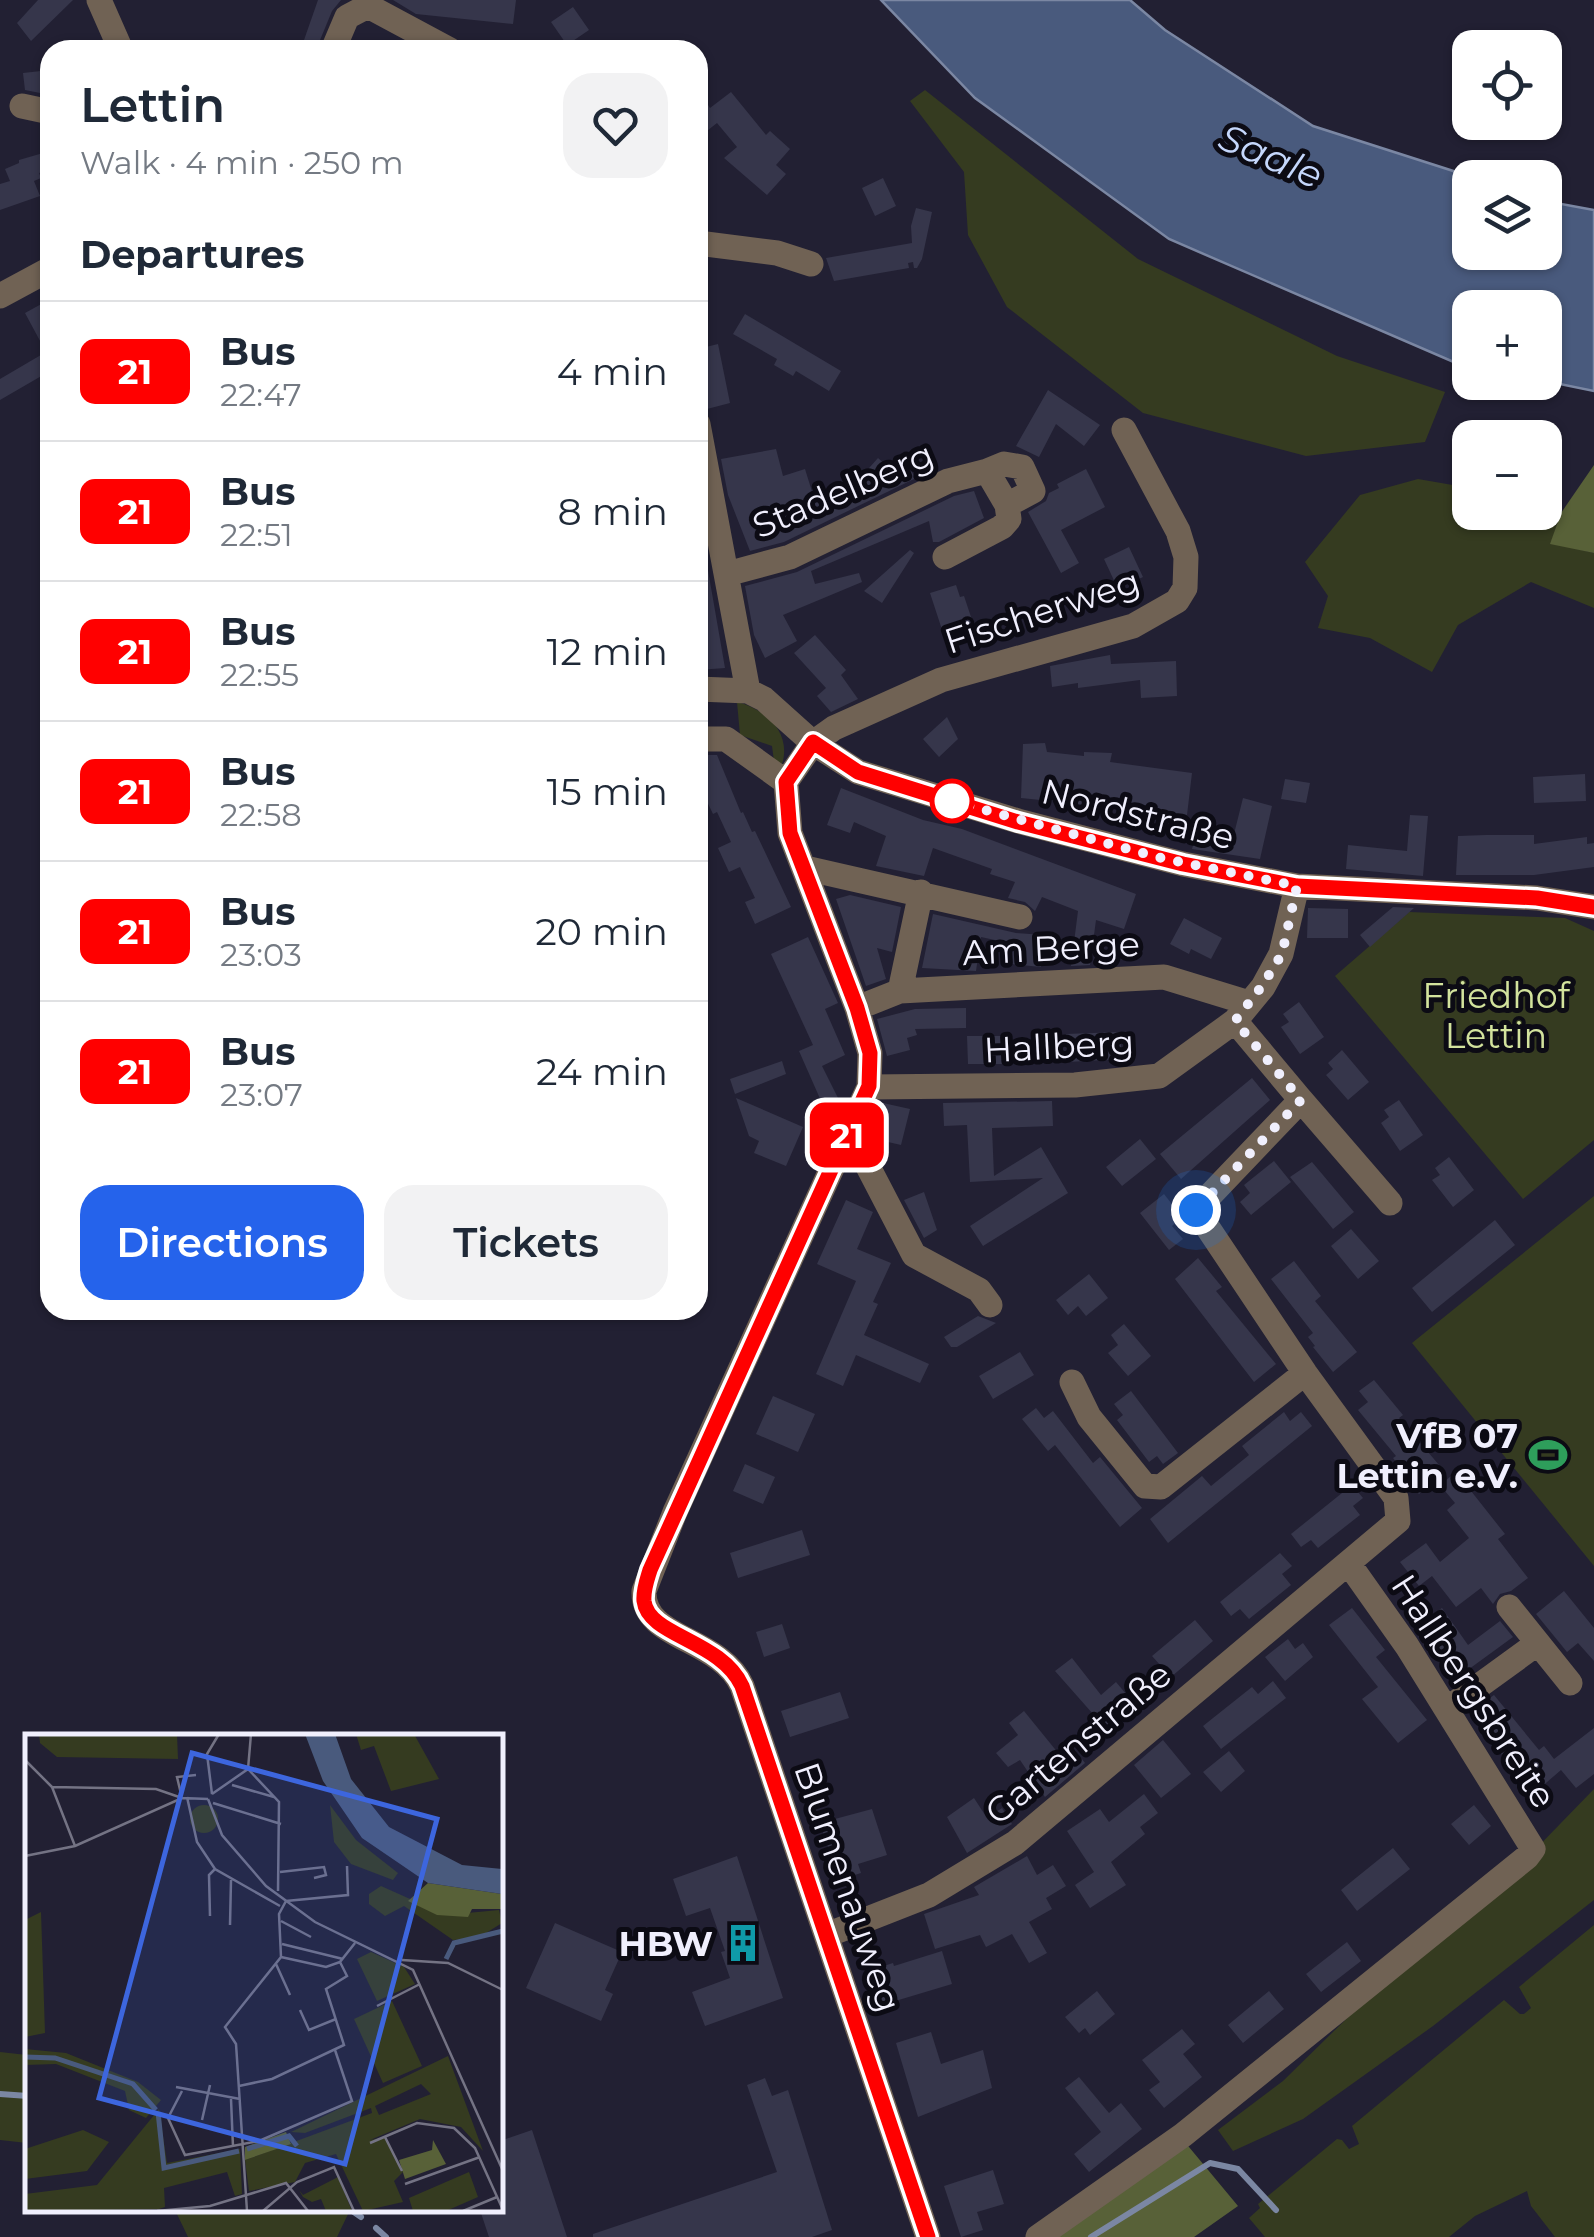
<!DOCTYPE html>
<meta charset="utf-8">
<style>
:root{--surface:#fff;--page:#f2f2f3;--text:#1f2937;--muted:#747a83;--line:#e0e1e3;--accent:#2563eb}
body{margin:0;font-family:Montserrat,sans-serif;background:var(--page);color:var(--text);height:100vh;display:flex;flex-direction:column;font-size:38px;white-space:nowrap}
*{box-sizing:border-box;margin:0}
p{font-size:32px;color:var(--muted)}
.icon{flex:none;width:55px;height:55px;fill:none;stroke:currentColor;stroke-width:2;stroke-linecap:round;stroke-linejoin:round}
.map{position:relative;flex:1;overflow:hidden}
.drawer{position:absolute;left:40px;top:40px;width:668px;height:1280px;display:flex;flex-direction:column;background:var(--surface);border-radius:30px;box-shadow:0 2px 8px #0004}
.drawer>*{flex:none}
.badge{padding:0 20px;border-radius:15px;font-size:35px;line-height:65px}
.fabs{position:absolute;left:1452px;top:30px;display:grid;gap:20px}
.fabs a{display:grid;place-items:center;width:110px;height:110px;border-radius:20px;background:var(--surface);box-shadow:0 2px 8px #0004;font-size:50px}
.you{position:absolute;width:50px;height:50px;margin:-25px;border:8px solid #fff;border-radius:50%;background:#1a73e8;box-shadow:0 0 0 15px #1a73e833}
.map>.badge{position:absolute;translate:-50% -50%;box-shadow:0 0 0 5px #fff}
h2{padding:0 40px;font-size:38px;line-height:90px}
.round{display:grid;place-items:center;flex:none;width:105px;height:105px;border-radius:30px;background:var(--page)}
.overview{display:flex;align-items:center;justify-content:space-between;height:170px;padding:0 40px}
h1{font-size:48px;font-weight:600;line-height:75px}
.button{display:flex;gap:20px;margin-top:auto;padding:20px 40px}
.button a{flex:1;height:115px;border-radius:30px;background:var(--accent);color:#fff;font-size:40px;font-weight:600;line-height:115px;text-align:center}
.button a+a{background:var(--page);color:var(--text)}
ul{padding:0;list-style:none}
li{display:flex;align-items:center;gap:30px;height:140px;padding:0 40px;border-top:2px solid var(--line)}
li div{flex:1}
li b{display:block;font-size:38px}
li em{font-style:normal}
li .badge{min-width:110px;font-weight:700;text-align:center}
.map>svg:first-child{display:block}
</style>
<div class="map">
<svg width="1594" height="2237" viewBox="0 0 1594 2237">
<rect width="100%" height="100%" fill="#222033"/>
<path fill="#353b20" d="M925,90l213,169 199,97 108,36 -20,50 -119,14 -163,-43 -136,-106 -39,-72 -4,-63 -54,-71z
M1418,479l52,9v24h75v-7l16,8 -10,30 43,10v55l-63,-26 -73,43 -26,47 -62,-34 -52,-10 10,-32 -23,-34 55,-67z
M737,702c29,7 55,31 45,62l-8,-3 -2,-15 -32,-11z
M1409,912l156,6 29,13v209l-71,59 -188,-223z
M1594,1196v370l-182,-223z
M1594,1789v111l-161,126 -130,93 -70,32 -15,-21 65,-49 102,-100 142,-123z
M1594,1925v312h-39l-24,-31 -4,-15 -52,25 -26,21h-184l-16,-19 11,-10 -2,-4 79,-65 5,1 7,9 10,-5 -7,-18 152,-126 16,14h4l7,-6 -12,-21z
M0,2052l27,3v88l-27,-3z
M175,2210h175l-13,27h-149z"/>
<path fill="#586138" d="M1594,465v88l-44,-9 11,-31z
M1184,2141l54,65 -44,31h-144z"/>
<path fill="#495a7d" stroke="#7b87a3" stroke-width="2.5" d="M881,0h249l35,30 148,96 159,51 -2,75h75v-51l49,9v181l-49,-10v-73h-75v58l-14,-3 -287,-124 -194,-141z"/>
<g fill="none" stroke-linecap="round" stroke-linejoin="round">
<path stroke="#7b87a3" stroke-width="6" d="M0,2094l28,2
M351,2210l10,7
M376,2228l10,9
M1091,2237l119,-74 28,6 38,41"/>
</g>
<path fill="#36364b" d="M38,0h35l-42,41 -14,-18z
M318,0h23l-9,11 -14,34 -14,-5z
M393,0h123l-3,24 -97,-10z
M573,7l16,23 -22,15 -16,-23z
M50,70v25l-25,-5 -2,-17z
M731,92l35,43 4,-4 20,18 -14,16 10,9 -19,21 -43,-37 13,-11 -20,-24 -19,15v-25l10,-8 2,3z
M50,151v19l-11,3 2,5 -7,3 6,15 -40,14v-26l10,-3 -5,-12 14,-6v-3z
M883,178l13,28 -21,10 -13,-28z
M916,208l16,4 -10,47 -5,9h-3l-1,-6 -5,1 1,5 -75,13 -8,-23 86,-15 -1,-17z
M45,302l5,8v61l-50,29v-21l46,-27 -21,-39z
M745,314l96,57 -12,20 -33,-20 -3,5 -19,-11 3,-6 -44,-25z
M718,344l12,59 -23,6 -9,-41v-19z
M1048,390l52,35 -16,21 -28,-22 -17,33 -23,-11z
M776,449l7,27 22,-7 9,29 34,-20 5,8 25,-28 22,20 11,-7 5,7 -132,64 -34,9 -22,-56 -7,-36z
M1086,469l19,38 -44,23 18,33 -18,10 -33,-61 18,-11 3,-8 10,-5 -2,-4z
M974,491l10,27 -45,24h-6l-4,-21 -118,50 4,13 44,-11 3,9 -79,33 14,26 -32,17 -11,-23 -9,-49 52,-14 157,-76z
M701,530l24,138 -27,2v-139z
M1129,547l14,30 -25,12 -14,-30z
M910,550l4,3 -32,50 -18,-12z
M956,585l4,12 4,-1 14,42 -30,10 -18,-55z
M815,635l31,35 -5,5 17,24 -27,13 -14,-16 9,-8 -32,-35z
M1110,655l1,9 65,-3 1,35 -36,2 -1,-18 -62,8v-5l-26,4 -2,-21z
M947,717l11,22 -19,18 -16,-18z
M1045,743l2,9 37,4v-4l28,1 -2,9 82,11 -5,42 -166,-17 2,-54z
M706,755h11l24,58 2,-1 9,20 3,-1 36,76 -36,17 -10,-22 10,-4 -15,-31 -11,5 -11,-24 13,-6 -14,-30 -4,2 -15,-31v-25z
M1585,774l1,27 -52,2 -1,-26z
M1285,779l25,4 -4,20 -25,-4z
M841,788l82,32 39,9 174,65 -12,35 -28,-9 -6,45 -19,1 7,-55 -36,-14 -7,14 -10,-9 -17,-4 7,-16 -25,-8 2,-5 -59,-21 -9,28 -48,-10 10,-30 -32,-14 -4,11 -23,-8z
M1243,798l29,8 -12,53 -68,-10 6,-21 35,10z
M1410,815l18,1 -5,60 -77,-7 2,-24 59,6z
M1486,835h48v9l53,-7v7l7,-1v24l-60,8h-78l2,-39z
M850,895l51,12 -9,45 -15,-4 9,31 -20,7 -30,-87z
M1393,907l21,1 -44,39 -10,-12z
M1308,908l40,1v29h-41z
M933,914l83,19 28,2 -3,32 -30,-3 2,-20 -32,-7 -5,34 -54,-3z
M1184,918l38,20 -11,21 -20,-10 -2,5 -19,-10z
M808,937l30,66 -13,6 20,46 -23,11 16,32 1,11 -7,3 -3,7 -30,-68 14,-6 -42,-91z
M1299,1002l25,35 -24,17 -19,-27 8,-5 -6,-8z
M966,1008v20l-51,1 2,6 -10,3 3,12 -23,6 -10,-37 38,-10z
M1120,1032l2,27 -55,3 -1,-28z
M967,1036h35v28h-34z
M1342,1050l27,32 -21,18 -22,-25 7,-6 -5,-6z
M782,1061l4,13 -51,20 -5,-15z
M1252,1078l18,22 -89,79 -21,-25z
M736,1098l67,29 -17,39 -32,-13 5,-12 -10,-5z
M1399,1100l24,35 -23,16 -19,-28 8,-6 -5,-7z
M1052,1101l1,25 -61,2 2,48 47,-29 27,46 -85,53 -13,-20 73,-48 -73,4 -3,-57 -23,1 -1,-23z
M883,1103l27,6 -9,36 -26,-6z
M1140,1139l16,20 -34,27 -16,-19z
M1449,1157l25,33 -21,17 -21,-27 8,-5 -5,-7z
M1274,1161l17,21 -40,33 -11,-13 10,-9 -6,-8z
M1312,1162l42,50 -21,17 -43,-52z
M924,1192l13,38 -13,8 -20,-38z
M1164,1194l18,23 -10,9 11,13 -14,11 -29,-37z
M846,1200l27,12 -16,37 34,14 -18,39 5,2 -14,31 65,29 -9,19 -64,-28 -13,31 -27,-12 40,-93 -39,-17z
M1495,1220l20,25 -83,67 -20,-24z
M1351,1229l28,32 -21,18 -27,-33z
M1198,1258l24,29 -6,4 60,73 -22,18 -79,-103z
M1294,1261l27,35 -6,5 42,51 -24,20 -20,-25 2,-1 -7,-9 5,-4 -42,-54z
M1089,1274l19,24 -22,18 -8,-10 -10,9 -12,-15z
M978,1316l18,7 -39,24h-6l-7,-10z
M1124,1324l27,32 -23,20 -20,-23 10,-8 -7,-10z
M1020,1352l14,23 -41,24 -14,-23z
M1374,1380l29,35 -4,3 46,54 -26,22 -21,-24 3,-2 -8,-10 3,-2 -38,-46 10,-8 -9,-11z
M1131,1391l47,62 -15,11 -6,-8 -8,6 -32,-42 6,-5 -9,-11z
M773,1396l42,18 -17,38 -42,-18z
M1036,1408l8,10 9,-7 40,52 7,-6 42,51 -22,19 -65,-82 -7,6 -26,-32z
M1284,1412l6,9 11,-9 11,14 -144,117 -18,-24 52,-43 9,10 38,-31 -7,-9z
M745,1464l30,13 -12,27 -30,-13z
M1456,1472l49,62 -7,5 30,39 -17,13 -11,3 -7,10 -12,-16 -25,19 -24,-31 -13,10 -19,-24 26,-19 14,19 29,-24 -22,-28 8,-7 -15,-18z
M1352,1485l11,13 -10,8 7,9 -42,33 -7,-8 -10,7 -10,-13z
M802,1530l8,25 -72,23 -8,-25z
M1280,1553l12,13 -10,8 9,11 -42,34 -9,-10 -9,7 -11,-14z
M1564,1591l30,37v33l-16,-18 -11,9 -31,-38z
M1352,1608l33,42 -9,7 51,63 -29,23 -36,-44 16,-12 -49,-62z
M1442,1608l26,37 32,-24 13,16 -59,43 -39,-54z
M1195,1620l18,21 -42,36 -19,-21z
M782,1624l8,24 -26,9 -8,-25z
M1288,1639l7,10 8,-6 10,14 -28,24 -20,-24z
M1072,1658l29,37 15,-13 21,25 -29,24 -53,-60z
M1273,1681l13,17 -65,51 -18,-23 49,-39 6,7z
M840,1692l9,26 -59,19 -9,-26z
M1494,1695l45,55 5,-4 10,13 40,-31v46l-18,14 -15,-18 -29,25 -62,-83z
M1024,1711l39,48 12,-9 10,13 -40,34 -25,-37 -12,7 -12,-14 22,-18 -9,-12z
M1163,1740l28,34 -30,24 -27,-33z
M1229,1751l16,20 -24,21 -18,-20z
M1144,1794l14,19 -18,14 5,7 -34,28 15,23 -36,23 -15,-23 19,-13 -27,-41 33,-22 9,13z
M974,1798l13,20 15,-10 10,16 -45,29 -20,-36z
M1474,1805l17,21 -22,19 -18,-21z
M872,1809l15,46 -29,9 3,9 -22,7 -19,-57z
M1393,1848l17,21 -53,42 -16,-21z
M737,1856l46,142 -78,28 -13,-34 38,-14 -9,-26 4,-1 -15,-43 -24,8 -13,-37z
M1027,1856l10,19 16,-10 13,21 -20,12 6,11 -23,13 18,31 -18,10 -17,-29 -26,13 -6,-12 -45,14 -11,-35 55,-19 -5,-8z
M555,1923l67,29 -17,38 8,4 -12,27 -75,-33z
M1347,1942l14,19 -40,31 -15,-18z
M942,1951l10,33 -70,21 -11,-35 22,-7 1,3z
M1097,1991l18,23 -25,21 -5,-7 -6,5 -14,-16z
M1269,1991l15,18 -41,34 -15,-18z
M1182,2029l13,15 -12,10 19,23 -38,31 -15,-18 11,-8 -18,-22z
M931,2032l10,32 42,-14 9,38 -74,29 -22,-74z
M1079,2077l30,36 12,-10 21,26 -53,43 -15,-18 27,-22 -36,-44z
M765,2078l7,18 16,-6 44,140 -20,7h-219v-3l184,-62 -30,-87z
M532,2130l35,107h-78l-9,-27h20v-69z
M993,2170l11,34 -27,8 6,18 -22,7 -17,-51z"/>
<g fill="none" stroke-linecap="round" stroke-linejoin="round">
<path stroke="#706254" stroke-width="25" d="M99,0l22,50
M368,6l82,44
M333,50l14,-33 21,-11v-6
M22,106l28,6
M698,243l79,10 34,11
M0,296l50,-27
M698,424l50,267
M987,471l17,-7 18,3 11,24 -26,14
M727,574l63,-17 158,-76 39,-10 20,34 2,14 -7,8 -57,30
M698,689l50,2 16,8 49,44 45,29 160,49 165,43 114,22 240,12 57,9
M698,739h28l60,43
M805,868l215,49
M900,991l21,-99
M857,1008l43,-17 264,-14 85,26
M869,1087l206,-2 84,-9 76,-55
M1301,1100l89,103
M849,1130l65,125 65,35 11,15
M1072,1382l17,35 56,69 16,1 144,-114
M1509,1607l61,76
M1447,1709l91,-66
M827,1935l102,-40 86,-52 383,-322 -2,-23 -91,-125 -109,-163 105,-110 -66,-79 28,-34 18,-33 16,-68
M928,2237l-186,-551c-22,-49 -100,-46 -98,-95l31,-79 194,-425 1,-34 -13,-45 -67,-175 -4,-51 27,-39 21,-15 107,-48 192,-54 44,-25 8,-13 1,-31 -8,-26 -54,-101
M1038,2237l145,-102 344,-278 6,-8 -126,-203 -58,-82"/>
</g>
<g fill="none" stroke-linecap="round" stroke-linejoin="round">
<g stroke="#fff" stroke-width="22">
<path id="line" d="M928,2237l-186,-551c-21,-46 -94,-50 -98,-85 -1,-11 3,-21 6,-31l219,-484 1,-33 -13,-45 -67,-175 -4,-51 27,-40 45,30 160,50 165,42 114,22 240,12 57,9"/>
</g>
<use href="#line" stroke="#f00" stroke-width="15"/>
<path stroke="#f0effd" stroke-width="10" stroke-dasharray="0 18" d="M952,801l209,57 136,28 -15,68 -20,32 -27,35 66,79 -105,110"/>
</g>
<defs>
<g id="stadium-bare" transform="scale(3)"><path d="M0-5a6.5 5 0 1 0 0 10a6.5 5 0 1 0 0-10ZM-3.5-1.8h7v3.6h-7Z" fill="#2e9e5b" stroke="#0c0b14" stroke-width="2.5" paint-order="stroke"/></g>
<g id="building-bare" transform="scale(3)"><path d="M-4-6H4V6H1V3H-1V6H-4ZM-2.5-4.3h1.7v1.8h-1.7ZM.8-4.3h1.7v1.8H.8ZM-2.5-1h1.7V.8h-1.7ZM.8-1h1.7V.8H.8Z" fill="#0f9aa8" stroke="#0c0b14" stroke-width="2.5" paint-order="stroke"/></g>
</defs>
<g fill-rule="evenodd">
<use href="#stadium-bare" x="1548" y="1455"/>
<use href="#building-bare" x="743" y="1943"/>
</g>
<circle fill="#fff" stroke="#f00" stroke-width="5" cx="952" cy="801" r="20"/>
<g text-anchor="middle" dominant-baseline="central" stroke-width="10" stroke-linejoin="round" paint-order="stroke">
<g font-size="35" fill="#f0effd" stroke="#0c0b14">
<text transform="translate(843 490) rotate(-23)">Stadelberg</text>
<text transform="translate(1042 611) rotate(-18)">Fischerweg</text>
<text transform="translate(1138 814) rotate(14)">Nordstraße</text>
<text transform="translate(1051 948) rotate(-3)">Am Berge</text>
<text transform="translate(1059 1046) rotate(-3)">Hallberg</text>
<text transform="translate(1474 1691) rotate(57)">Hallbergsbreite</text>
<text transform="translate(1078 1743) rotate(-40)">Gartenstraße</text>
<text transform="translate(848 1887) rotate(71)">Blumenauweg</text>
</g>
<g font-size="35" fill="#d3e39d" stroke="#0c0b14">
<text x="1496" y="995">Friedhof<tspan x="1496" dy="40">Lettin</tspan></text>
</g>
<g font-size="35" font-weight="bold" fill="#f0effd" stroke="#0c0b14" text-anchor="end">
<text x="1518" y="1435">VfB 07<tspan x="1518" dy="40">Lettin e.V.</tspan></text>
<text x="713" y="1943">HBW</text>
</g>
<g font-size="38" font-style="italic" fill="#c5d7fc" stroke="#0c0b14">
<text transform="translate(1271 156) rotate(23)">Saale</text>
</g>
</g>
<g transform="translate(25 1734)">
<rect width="478" height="478" fill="#222033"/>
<path d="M14,0h138l1,25 -121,-2 -17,-14zM331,0h58l25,45 -48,12 -17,-45 -13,4zM165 85a14 14 0 1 1 28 0a14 14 0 1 1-28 0ZM305,71l26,35 42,33 -5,7 -42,-16 -17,-22zM356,152l65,29 53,-5 3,13 -24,15 -25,2 -49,-34 -19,10 -16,-12v-10zM16,178l4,121 -20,4v-117zM346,218l33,15 11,17 -38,17 -20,-42zM367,267l30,65 -39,17 -29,-64zM0,315l41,4 72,29 23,18 -15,18 -17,-8 -4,-19 -69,-27 -31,1zM423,322l35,95 -22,-24 -41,-8 -50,21 15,-3 18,35 -9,9 9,21 -40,9 -27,-57 -31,9 -10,19 -46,9 -4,-31 127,-47 -1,-5 -66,25 -14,-1zM396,350l10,10 -52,21 -4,-9zM134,375l8,54 73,-14 2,45 -7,2 -8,-24 -63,16 1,19 -6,2 -134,2v-17l72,-9zM58,396l26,12 -22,29 -62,8v-30zM444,438l9,25 -32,14h-33l-4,-13zM313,443l14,34h-26l-5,-12 -9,3 -9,-5 -4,-7 4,5z" fill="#353b20" fill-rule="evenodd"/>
<path d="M403,149l74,11v15h-30l-4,8 -31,-2 -29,-14zM261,398l5,12 -46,16v-13zM408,406l13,24 -41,15 -6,-19 33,-10z" fill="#586138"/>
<path d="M280,0h30l16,45 38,48 73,38 40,4v25l-74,-11 -66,-45 -39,-57z" fill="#495a7d"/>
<path fill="none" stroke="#495a7d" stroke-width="5" d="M421,225l8,-16 49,-12M0,323l30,1 78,26 23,26M133,378l6,56 75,-17M222,415l42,-13 8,10"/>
<path fill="none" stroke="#747384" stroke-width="2.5" d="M0,26l27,27 23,59M223,35l31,33 -1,89M207,51l42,12M27,53l104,2 26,9M156,60l-4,-17 19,-2M187,60l36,-25 3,-35M187,60l-5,-40 12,-20M162,63l10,45 18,27 65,37M183,65l14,36 44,51 49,36 98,48 90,201M188,69l68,21M0,122l50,-10 107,-48 26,1M255,138l44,-5 2,8 -12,3M261,167l62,-6 -1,-29M185,182l-1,-41 6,-6M256,187l30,16M205,191l1,-45M257,210l61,15M256,223l45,10 14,-5M377,226l46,3 55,27M251,230l14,31M352,272l43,-22M275,276l9,20 27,-11M214,352l33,-7 72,-34 -18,-56 21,-13 -7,-14 15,-19M151,353l64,12M157,357l-14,27 17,37 74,-14 93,-40 -17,-51M206,365l2,48M177,386l8,-35M360,403l17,34M345,409l47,-20 37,5 21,20 28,62M380,450l75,-27M132,477l53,-5 76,-23 22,28M222,477l-11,-167 -11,-17 56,-70 -2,-43 7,-13M238,477l34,-29 37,-15 20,44M438,477l34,-14"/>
<path fill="#3d66de" fill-opacity="0.15" stroke="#3d66de" stroke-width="5" d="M167,19l245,66 -92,345 -246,-66z"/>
<rect width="478" height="478" fill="none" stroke="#f0effd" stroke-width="5"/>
</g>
</svg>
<div class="fabs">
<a><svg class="icon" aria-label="locate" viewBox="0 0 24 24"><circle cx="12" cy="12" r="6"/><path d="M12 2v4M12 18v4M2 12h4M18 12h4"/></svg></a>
<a><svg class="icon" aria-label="layers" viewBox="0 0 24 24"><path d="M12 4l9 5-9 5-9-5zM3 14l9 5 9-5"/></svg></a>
<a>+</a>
<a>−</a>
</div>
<div class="you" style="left:1196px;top:1210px"></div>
<b class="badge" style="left:847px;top:1135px;background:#f00;color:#fff">21</b>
<section class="drawer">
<div class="overview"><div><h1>Lettin</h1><p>Walk · 4 min · 250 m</p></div><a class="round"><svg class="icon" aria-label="heart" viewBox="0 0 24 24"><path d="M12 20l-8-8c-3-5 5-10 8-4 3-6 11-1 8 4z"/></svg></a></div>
<h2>Departures</h2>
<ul>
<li><span class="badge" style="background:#f00;color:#fff">21</span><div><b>Bus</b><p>22:47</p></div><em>4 min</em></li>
<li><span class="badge" style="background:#f00;color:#fff">21</span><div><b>Bus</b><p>22:51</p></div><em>8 min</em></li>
<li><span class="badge" style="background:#f00;color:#fff">21</span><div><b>Bus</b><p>22:55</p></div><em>12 min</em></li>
<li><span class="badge" style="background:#f00;color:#fff">21</span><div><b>Bus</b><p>22:58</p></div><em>15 min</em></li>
<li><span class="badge" style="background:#f00;color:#fff">21</span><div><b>Bus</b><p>23:03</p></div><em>20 min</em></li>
<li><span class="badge" style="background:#f00;color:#fff">21</span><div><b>Bus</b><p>23:07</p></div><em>24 min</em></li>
</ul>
<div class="button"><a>Directions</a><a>Tickets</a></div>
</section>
</div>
